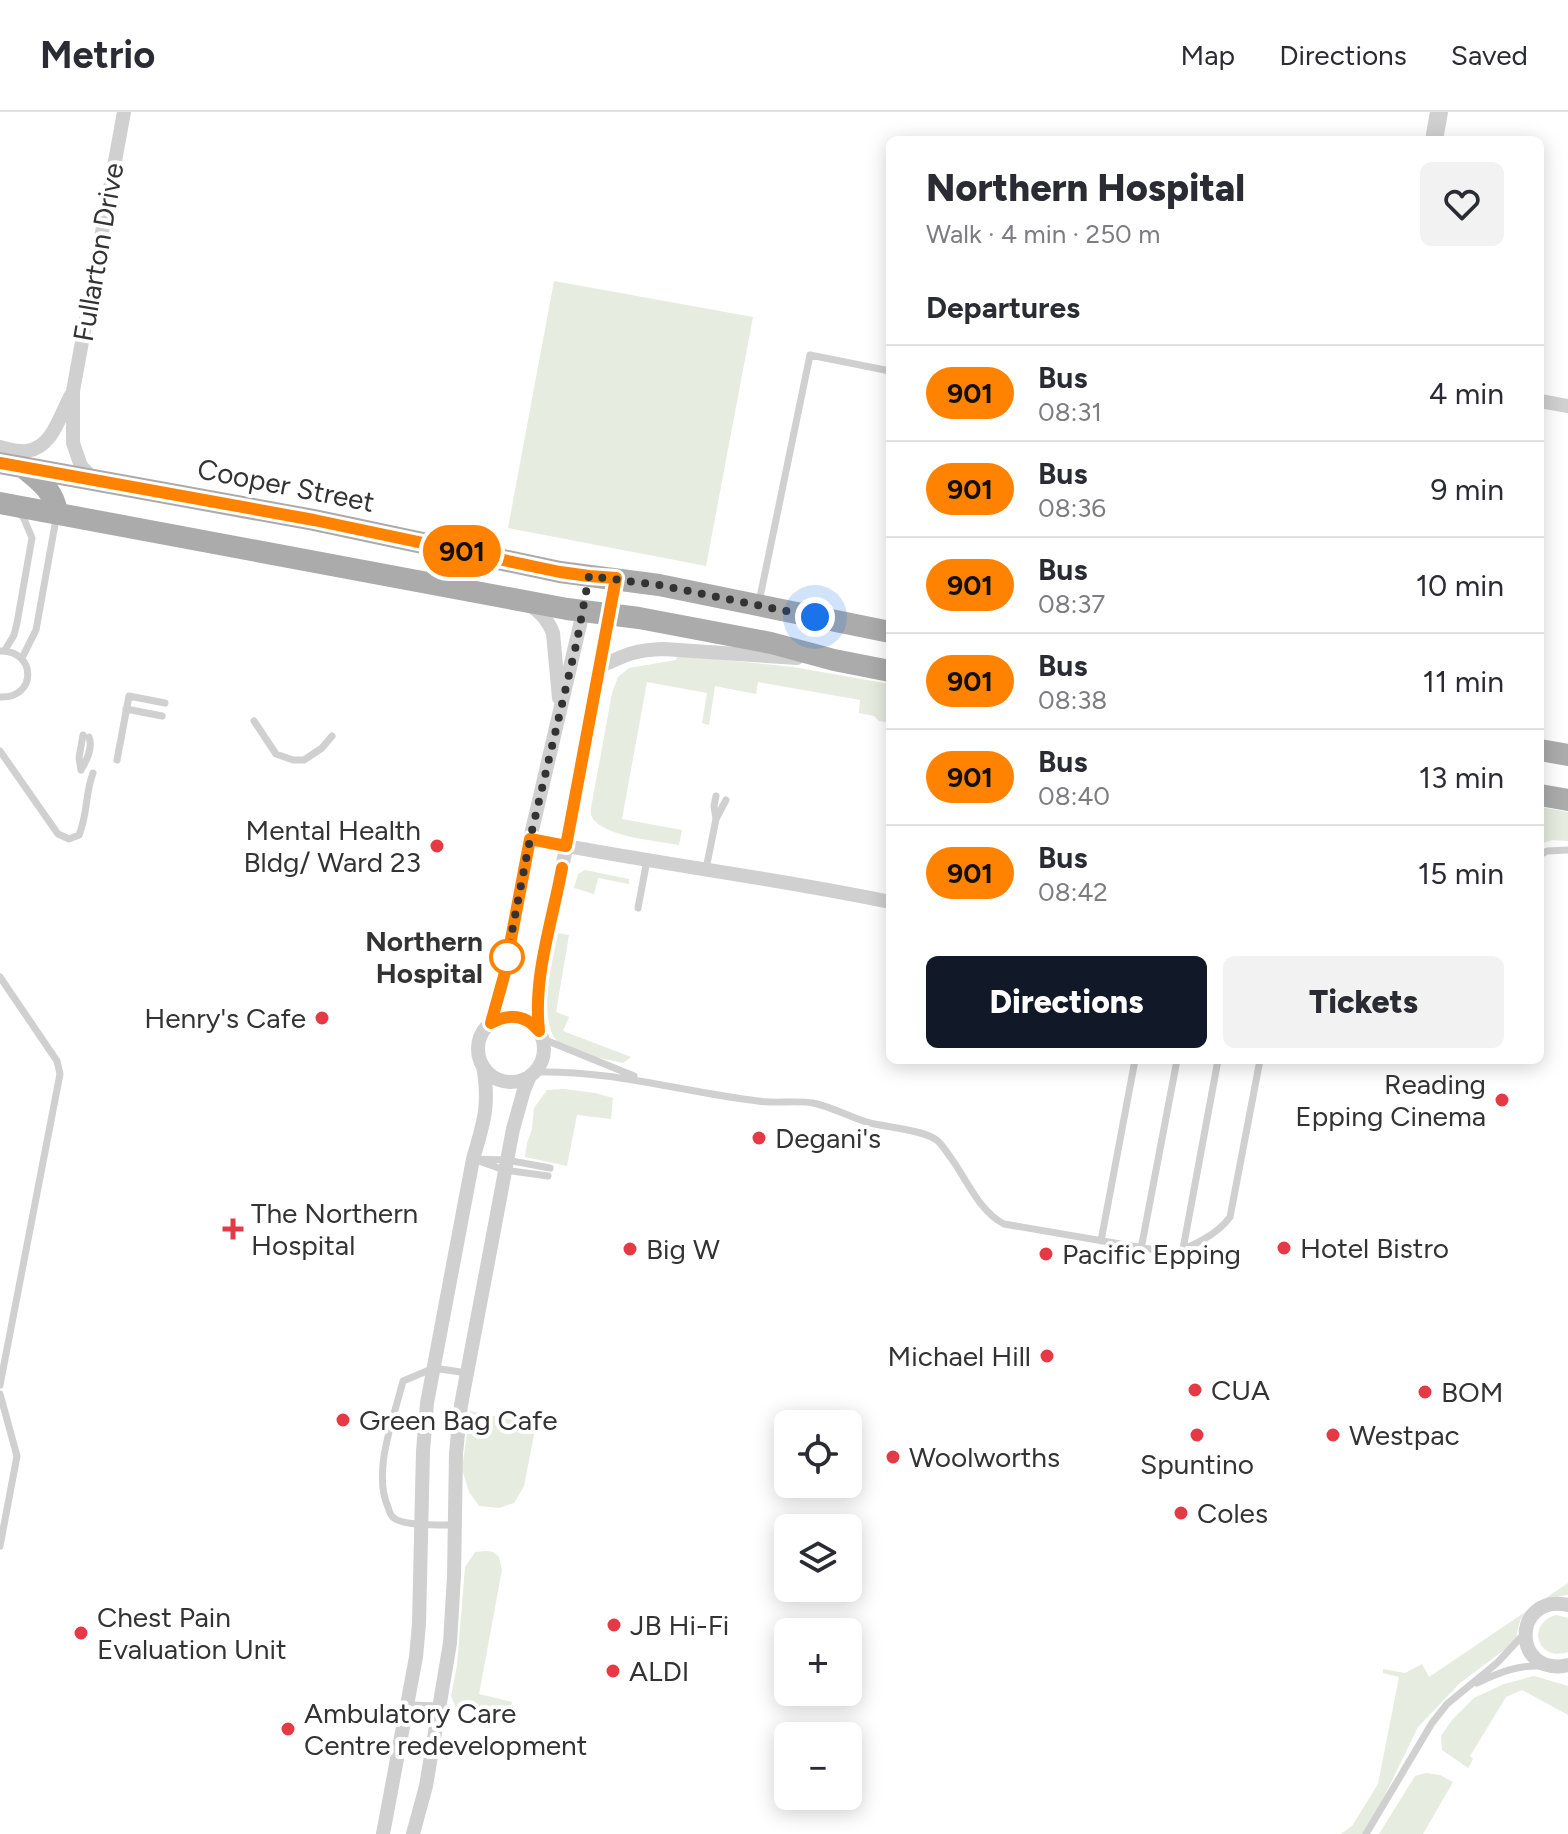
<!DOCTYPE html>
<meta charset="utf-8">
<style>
:root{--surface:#fff;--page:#f2f2f3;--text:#2b2b33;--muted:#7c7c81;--line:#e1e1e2;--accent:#111827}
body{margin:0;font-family:Figtree,sans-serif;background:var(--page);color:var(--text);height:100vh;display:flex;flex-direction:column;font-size:30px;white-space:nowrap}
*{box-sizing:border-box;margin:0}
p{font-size:26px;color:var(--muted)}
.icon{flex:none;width:44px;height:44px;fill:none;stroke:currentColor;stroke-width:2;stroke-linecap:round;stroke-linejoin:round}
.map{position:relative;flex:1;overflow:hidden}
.drawer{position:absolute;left:886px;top:24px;width:658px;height:928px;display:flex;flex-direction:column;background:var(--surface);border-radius:12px;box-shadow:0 4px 20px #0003}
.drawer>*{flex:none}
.badge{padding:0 16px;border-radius:26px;font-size:28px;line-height:52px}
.controls{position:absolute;left:774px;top:1298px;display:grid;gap:16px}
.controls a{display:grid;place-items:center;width:88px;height:88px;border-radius:12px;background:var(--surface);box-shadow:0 4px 20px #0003;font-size:40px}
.you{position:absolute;width:40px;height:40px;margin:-20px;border:6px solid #fff;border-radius:50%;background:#1a73e8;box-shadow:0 0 0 12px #1a73e833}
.map>.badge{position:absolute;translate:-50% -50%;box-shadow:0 0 0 4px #fff}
h2{padding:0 40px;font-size:30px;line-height:72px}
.round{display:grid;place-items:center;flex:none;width:84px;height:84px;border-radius:12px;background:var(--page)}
.headline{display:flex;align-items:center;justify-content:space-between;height:136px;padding:0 40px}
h1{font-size:38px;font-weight:800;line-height:60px}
.cta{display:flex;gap:16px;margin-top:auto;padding:16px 40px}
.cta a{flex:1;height:92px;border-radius:12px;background:var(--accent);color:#fff;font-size:32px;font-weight:800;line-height:92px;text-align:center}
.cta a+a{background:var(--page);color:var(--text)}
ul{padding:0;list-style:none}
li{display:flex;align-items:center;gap:24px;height:96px;padding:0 40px;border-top:2px solid var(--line)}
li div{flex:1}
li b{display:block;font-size:30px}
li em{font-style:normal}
li .badge{min-width:88px;font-weight:700;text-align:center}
header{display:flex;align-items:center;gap:48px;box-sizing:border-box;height:112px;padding:0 40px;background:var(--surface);border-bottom:2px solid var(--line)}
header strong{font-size:38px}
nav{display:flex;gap:44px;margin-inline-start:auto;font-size:28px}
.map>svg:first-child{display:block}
</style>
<header>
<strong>Metrio</strong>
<nav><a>Map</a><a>Directions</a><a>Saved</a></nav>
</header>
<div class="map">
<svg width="1568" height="1722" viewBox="0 0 1568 1722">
<rect width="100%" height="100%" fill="#fff"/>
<path fill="#e6ecdf" d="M554,169l199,36 -47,249 -198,-38z
M677,543l116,12 97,17v39l-11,-2 -5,-5 -15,-3 1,-13 -102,-18 -2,12 -41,-8 -6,39 -7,-2 5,-30 -60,-11 -25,137 60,11 -3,15c-22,-4 -71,-8 -85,-25 -4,-5 -3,-7 -3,-12l21,-115 6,-16 11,-9 47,-8z
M1540,695l28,5v29l-15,-1 -13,4z
M585,758l44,9v5l-31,-6 -4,16 -20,-6 4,-14z
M558,821l11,2 -13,77 13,5 -6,14 68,26 -8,6c-19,-5 -43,-7 -60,-17 -29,-17 -10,-86 -5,-113z
M564,977l31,4 18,5 -2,21 -34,-4 -10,51 -42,-9 2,-14 5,-14 2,-21 13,-18z
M470,1299l66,14 -12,61 -10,17 -15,5 -20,-2 -10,-14 -7,-23z
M486,1439l7,1 6,5 3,13 -23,124 33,8 -3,17 -53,-11 -5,-12 6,-31 8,-98 10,-15z
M1568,1471v12c-15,1 -33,9 -44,20 -6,7 -7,17 -8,26l-56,42 -42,44 -52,107h-25l11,-8 26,-42 21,-107 -16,-4v-4l22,4 17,-9 7,13z
M1556,1503l12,3v34c-30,10 -43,-28 -12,-37z
M1534,1564l34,10v29l-46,-25 -16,7 -36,59 3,3 -5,9 -26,-18 -1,-14 11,-16 22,-22 30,-14z
M1426,1661l14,2 13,7 -30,52h-44l36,-58z"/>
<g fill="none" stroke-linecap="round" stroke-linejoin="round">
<path stroke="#d0d0d0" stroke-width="7" d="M759,490l51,-247 80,16
M5,538l9,-15 3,-12 15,-85 -8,-19 -5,-7
M0,539c37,-1 37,48 0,46
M22,546l14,-28 20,-111
M126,597l36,7
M254,609l22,33 17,6h11l18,-12 10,-12
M0,639l58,83 11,5 10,-4c9,-21 6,-42 14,-62
M117,648l12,-64 36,7
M81,658c6,-10 12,-22 8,-33
M81,658l-2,-12 4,-23
M716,707l10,-19
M1540,743l7,-4 21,-1
M706,757l10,-50 -2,-13 2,-10
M638,796l9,-48
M0,865l57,84 3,13 -60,311
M543,927l91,37
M535,960c78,-2 147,20 223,29 18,3 37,-1 55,2 20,4 38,15 57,20 17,4 52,7 65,16 7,4 11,13 16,19 16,22 28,53 53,66l163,28c20,-1 51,-18 63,-35l30,-157
M473,1047l34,1 43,8
M479,1049l25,9 44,6
M1101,1129l34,-181
M1141,1137l36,-189
M1183,1137l35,-189
M0,1282l17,62 -17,90
M455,1413c-13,0 -52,1 -61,-7 -3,-2 -5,-7 -6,-11 -16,-36 6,-89 15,-126l31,-13 33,5
M1477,1571c21,-10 40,-18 64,-17
M407,1593l31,12
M412,1593l28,1
M1366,1722l66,-111 15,-19 50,-41 27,-29"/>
<path stroke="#d0d0d0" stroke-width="14" d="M1540,289l28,5
M0,335c8,2 18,5 27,4 26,-4 33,-36 44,-56
M94,368l-13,-14 -8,-23v-52l51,-279
M530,493c11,8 18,15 23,28l6,65
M601,554c26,-12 34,-16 63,-17l133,9
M530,727c119,24 241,38 360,63
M478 937a33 33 0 1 1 66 0a33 33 0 1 1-66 0Z
M491,911l13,-47 26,-137 53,-227
M539,919c-5,-53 11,-99 21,-151 16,-88 33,-177 49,-266
M1568,1493c-57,-12 -56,73 0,60
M383,1722l33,-177 3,-33 4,-173 4,-48 46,-244c11,-37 17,-55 10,-93
M413,1722l13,-48 24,-143 4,-67 2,-123 5,-48 52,-276 11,-39 6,-14"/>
<path stroke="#d0d0d0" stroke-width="18" d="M1434,28l5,-28"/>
<path stroke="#ababab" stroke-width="22" d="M0,351l314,57 246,52 99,13 231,47
M24,356c16,13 30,23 33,45
M0,391l567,106 72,9 132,25 63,17 56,11
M1540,638l28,5
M1540,683l28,5"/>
</g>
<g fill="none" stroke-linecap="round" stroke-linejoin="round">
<g stroke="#fff" stroke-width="18">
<path id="line" d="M0,351l314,57 246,52 29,4 27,2 -50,268 -36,-7 -26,137 -13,47c18,-10 35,-8 48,8 -6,-55 13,-108 23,-163"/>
</g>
<use href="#line" stroke="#ff8200" stroke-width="12"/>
<path stroke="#333" stroke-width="8" stroke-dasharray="0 14.4" d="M507,845l23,-118 47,-198 12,-65 70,9 156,32"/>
</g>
<g fill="#e63946" stroke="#fff" stroke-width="3">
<circle cx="437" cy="734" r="8"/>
<circle cx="322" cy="906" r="8"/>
<circle cx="1502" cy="988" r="8"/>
<circle cx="759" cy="1026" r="8"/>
<path d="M229 1105h8v8h8v8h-8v8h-8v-8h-8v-8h8z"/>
<circle cx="1284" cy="1136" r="8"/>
<circle cx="630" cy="1137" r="8"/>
<circle cx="1046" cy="1142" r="8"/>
<circle cx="1047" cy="1244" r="8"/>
<circle cx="1195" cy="1278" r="8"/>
<circle cx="1425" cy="1280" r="8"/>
<circle cx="343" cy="1308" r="8"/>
<circle cx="1197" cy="1323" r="8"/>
<circle cx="1333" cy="1323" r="8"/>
<circle cx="893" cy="1345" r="8"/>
<circle cx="1181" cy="1401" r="8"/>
<circle cx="614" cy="1513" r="8"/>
<circle cx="81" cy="1521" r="8"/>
<circle cx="613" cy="1559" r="8"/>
<circle cx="288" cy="1617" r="8"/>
</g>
<circle fill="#fff" stroke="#ff8200" stroke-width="4" cx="507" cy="845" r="16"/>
<g text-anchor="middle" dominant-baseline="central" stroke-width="8" stroke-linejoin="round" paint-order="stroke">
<g font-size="28" fill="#333" stroke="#fff">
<text transform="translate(98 140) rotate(-80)">Fullarton Drive</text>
<text transform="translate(286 373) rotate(11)">Cooper Street</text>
</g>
<g font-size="28" fill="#333" stroke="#fff" text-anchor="start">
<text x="421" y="718" text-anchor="end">Mental Health<tspan x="421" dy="32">Bldg/ Ward 23</tspan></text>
<text x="306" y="906" text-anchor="end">Henry's Cafe</text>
<text x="1486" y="972" text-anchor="end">Reading<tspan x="1486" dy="32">Epping Cinema</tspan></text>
<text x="775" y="1026">Degani's</text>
<text x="251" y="1101">The Northern<tspan x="251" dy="32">Hospital</tspan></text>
<text x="1300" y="1136">Hotel Bistro</text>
<text x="646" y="1137">Big W</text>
<text x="1062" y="1142">Pacific Epping</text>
<text x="1031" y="1244" text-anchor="end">Michael Hill</text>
<text x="1211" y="1278">CUA</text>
<text x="1441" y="1280">BOM</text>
<text x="359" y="1308">Green Bag Cafe</text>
<text x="1349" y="1323">Westpac</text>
<text x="909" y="1345">Woolworths</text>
<text x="1197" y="1352" text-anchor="middle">Spuntino</text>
<text x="1197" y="1401">Coles</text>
<text x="97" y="1505">Chest Pain<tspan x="97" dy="32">Evaluation Unit</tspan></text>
<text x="630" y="1513">JB Hi-Fi</text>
<text x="629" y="1559">ALDI</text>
<text x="304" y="1601">Ambulatory Care<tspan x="304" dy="32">Centre redevelopment</tspan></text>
</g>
<g font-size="28" font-weight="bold" fill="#333" stroke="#fff" text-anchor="end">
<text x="483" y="829">Northern<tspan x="483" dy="32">Hospital</tspan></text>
</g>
</g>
</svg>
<div class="controls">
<a><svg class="icon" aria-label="locate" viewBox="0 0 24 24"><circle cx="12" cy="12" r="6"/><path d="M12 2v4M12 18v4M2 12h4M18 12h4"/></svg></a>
<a><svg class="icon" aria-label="layers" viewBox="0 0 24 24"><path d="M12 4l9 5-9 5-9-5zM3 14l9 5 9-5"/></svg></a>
<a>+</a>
<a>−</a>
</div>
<div class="you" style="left:815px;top:505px"></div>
<b class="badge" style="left:462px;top:439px;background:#ff8200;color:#111">901</b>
<section class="drawer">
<div class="headline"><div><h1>Northern Hospital</h1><p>Walk · 4 min · 250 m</p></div><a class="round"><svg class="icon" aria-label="heart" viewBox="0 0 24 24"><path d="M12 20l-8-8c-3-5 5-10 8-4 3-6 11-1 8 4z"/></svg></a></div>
<h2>Departures</h2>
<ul>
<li><span class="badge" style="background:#ff8200;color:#111">901</span><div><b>Bus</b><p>08:31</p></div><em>4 min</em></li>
<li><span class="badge" style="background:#ff8200;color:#111">901</span><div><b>Bus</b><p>08:36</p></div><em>9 min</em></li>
<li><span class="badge" style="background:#ff8200;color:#111">901</span><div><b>Bus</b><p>08:37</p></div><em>10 min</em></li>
<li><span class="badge" style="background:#ff8200;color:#111">901</span><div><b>Bus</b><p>08:38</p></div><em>11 min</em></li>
<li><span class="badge" style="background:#ff8200;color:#111">901</span><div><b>Bus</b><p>08:40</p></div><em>13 min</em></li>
<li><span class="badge" style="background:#ff8200;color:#111">901</span><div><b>Bus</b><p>08:42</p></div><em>15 min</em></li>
</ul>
<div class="cta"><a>Directions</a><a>Tickets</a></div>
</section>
</div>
